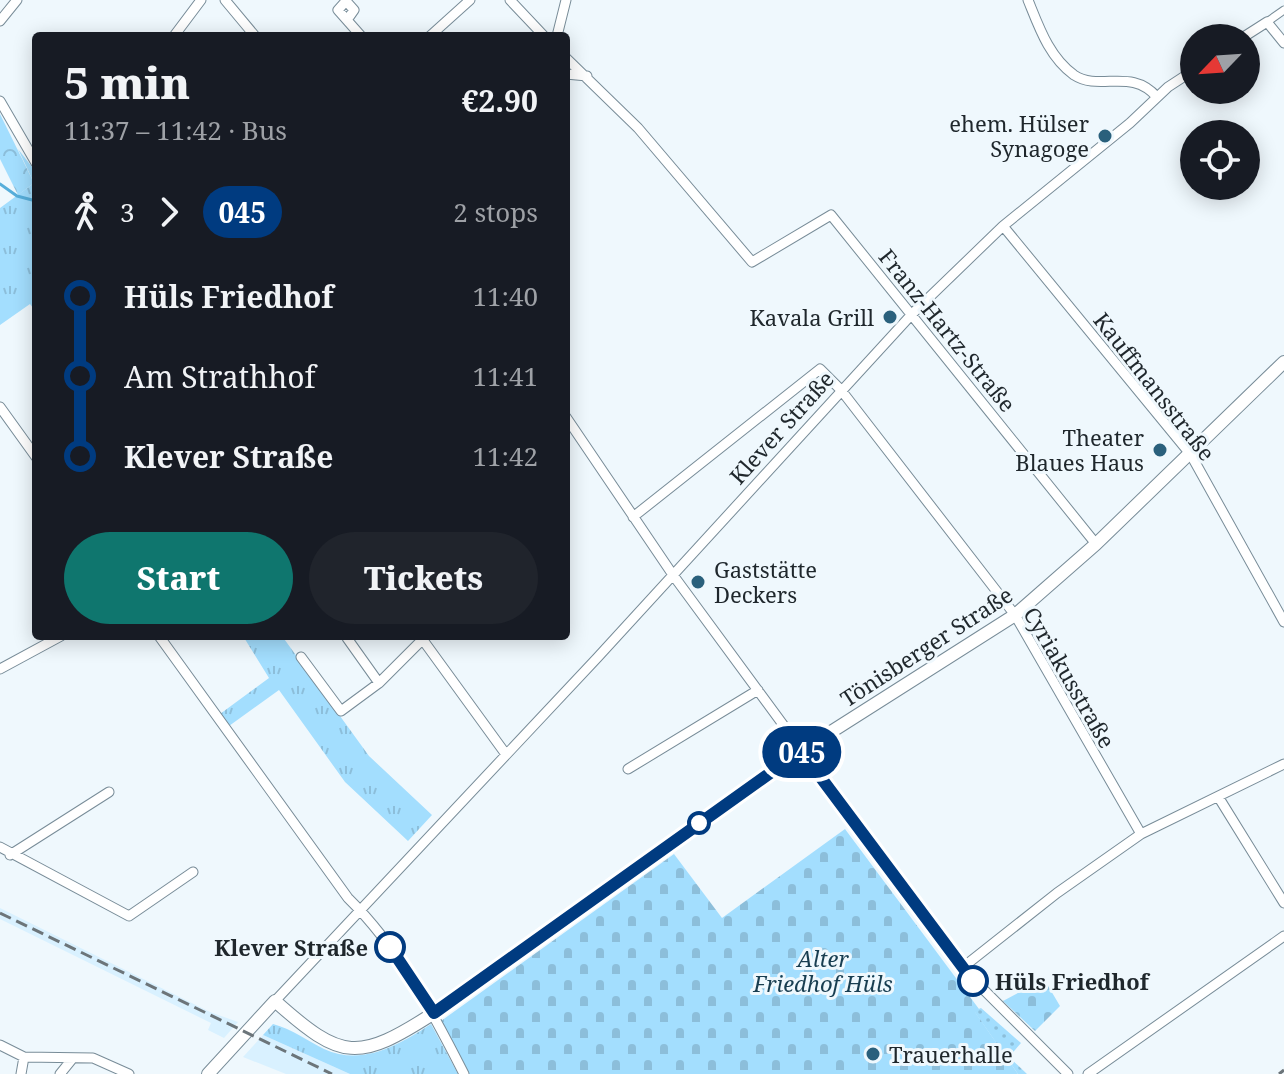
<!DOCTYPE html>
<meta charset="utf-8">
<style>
:root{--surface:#171b24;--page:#20242c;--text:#f1f3f6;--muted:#9ea1a6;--accent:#0f766e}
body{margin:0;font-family:"Noto Serif",serif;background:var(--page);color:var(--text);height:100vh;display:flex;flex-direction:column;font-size:30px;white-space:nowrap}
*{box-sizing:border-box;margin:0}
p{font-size:26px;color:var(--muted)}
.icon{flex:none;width:44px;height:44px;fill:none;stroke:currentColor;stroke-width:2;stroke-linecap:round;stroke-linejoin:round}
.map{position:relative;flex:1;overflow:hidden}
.side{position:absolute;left:32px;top:32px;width:538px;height:608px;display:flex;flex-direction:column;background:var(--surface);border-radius:8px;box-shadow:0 4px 20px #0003}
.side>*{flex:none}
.badge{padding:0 16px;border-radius:26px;font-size:28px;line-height:52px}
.needle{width:52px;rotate:245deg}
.fabs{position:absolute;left:1180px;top:24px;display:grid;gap:16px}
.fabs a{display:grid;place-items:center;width:80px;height:80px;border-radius:50%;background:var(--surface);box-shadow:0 4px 20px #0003;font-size:40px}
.map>.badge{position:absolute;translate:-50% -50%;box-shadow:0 0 0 4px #fff}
.legs{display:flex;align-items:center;gap:12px;height:88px;padding:0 32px;font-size:26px}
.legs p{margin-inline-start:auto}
.overview{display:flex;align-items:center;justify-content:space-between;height:136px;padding:0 32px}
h1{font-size:44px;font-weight:800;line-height:60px}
.button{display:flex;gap:16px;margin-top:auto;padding:16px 32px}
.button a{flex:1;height:92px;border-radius:48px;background:var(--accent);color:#fff;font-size:32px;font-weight:800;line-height:92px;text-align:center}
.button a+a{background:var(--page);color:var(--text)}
ul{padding:0 32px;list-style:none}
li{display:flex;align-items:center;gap:28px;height:80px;font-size:30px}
li i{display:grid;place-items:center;width:12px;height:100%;margin:0 10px;background:currentColor}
li i::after{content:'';width:20px;height:20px;margin:-10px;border:6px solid;border-radius:50%;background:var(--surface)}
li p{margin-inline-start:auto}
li:first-child i{background:linear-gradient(#0000 50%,currentColor 0)}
li:last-child i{background:linear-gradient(currentColor 50%,#0000 0)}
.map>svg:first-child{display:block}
</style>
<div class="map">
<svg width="1284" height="1074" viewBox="0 0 1284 1074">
<defs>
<pattern id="grass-dots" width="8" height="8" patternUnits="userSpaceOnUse" patternTransform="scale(2)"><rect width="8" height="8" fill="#a3defe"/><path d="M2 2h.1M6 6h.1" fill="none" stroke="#8cbeda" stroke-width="1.8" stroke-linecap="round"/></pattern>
<pattern id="forest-crowns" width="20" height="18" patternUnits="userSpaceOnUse" patternTransform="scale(2)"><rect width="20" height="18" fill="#a3defe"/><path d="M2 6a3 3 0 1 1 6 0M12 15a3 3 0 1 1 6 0" fill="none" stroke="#8cbeda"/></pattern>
<pattern id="cemetery-stones" width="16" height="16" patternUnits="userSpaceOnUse" patternTransform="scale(2)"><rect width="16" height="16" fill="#a3defe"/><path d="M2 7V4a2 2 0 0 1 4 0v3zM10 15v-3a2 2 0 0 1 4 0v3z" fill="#8cbeda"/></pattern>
<pattern id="park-tufts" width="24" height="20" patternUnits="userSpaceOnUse" patternTransform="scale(2)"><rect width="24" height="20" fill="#a3defe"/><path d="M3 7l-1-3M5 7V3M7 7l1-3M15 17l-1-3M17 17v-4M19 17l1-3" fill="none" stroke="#8cbeda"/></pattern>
</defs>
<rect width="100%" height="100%" fill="#eff8fd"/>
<path fill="#d9f1ff" d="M0,908l210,104 28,10 -14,16 -16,-8 3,-7 -211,-104z
M263,1035l87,39h-64l-43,-17z"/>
<path fill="url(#grass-dots)" d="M981,1008l40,35 -12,14 18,17h-9l-44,-63z"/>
<path fill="url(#forest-crowns)" d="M0,114l34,69 -16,12 -18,-36z"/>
<path fill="url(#cemetery-stones)" d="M845,829l134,180 -4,3 43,62h-549l-28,-53 233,-167 48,64z
M1044,979l16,27 -25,25 -32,-30z"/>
<path fill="url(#park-tufts)" d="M18,149l18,23v140l-6,-8 -30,21v-117l34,-25z
M243,636h39l87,120 63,59 -24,26 -63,-59 -66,-92 -50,36 -9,-12 49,-36z
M273,1024c19,5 33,16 51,25 39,18 76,-5 107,-25l27,50h-108l-87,-39z"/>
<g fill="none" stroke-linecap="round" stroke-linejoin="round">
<path stroke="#57aeda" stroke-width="3" d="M0,184l17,12 19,5"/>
<g stroke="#788c98" stroke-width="9">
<path id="pedestrian" d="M1267,22l17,-12"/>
</g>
<g stroke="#788c98" stroke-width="11">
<path id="minor" d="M225,0l30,36
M510,0l34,36
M1028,0c11,27 21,57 46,75 26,17 57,-8 83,22
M347,20l7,-10 -8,-9 -8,9 23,26
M0,21l17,-21
M174,36l27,-36
M430,36l40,-36
M557,36l9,-36
M1242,38l25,-16 17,21
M566,58l72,70 114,134 79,-47 265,329
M566,74l21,2
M0,101l36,62
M1003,226l188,229 93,167
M0,407l36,50
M566,417l107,158 289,393 106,106
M633,517l187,-148 21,21 174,225 126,219
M159,636l189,262c51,50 84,113 116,176
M420,636l85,117
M347,638l32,45
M301,657l40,54 38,-28 43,-43
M0,669l61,-33
M628,769l130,-79
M1219,798l65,105
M0,847l129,69 64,-44
M10,855l99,-63
M962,968l95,-75 84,-59 143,-70
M275,1001l322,-343 316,-345 90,-87 127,-103 38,-36 26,-17
M0,1045l24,12 69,1 36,16
M21,1074l3,-17
M60,1074l13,-16
M1088,1074l196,-138"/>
</g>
<g stroke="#788c98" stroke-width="14">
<path id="tertiary" d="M208,1074l67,-73c67,60 83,61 159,12l367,-262 214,-136 81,-71 188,-182"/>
</g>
<use href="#pedestrian" stroke="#fff" stroke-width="7"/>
<use href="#minor" stroke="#fff" stroke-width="9"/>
<use href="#tertiary" stroke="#fff" stroke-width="12"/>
<path stroke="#6c757a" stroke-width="3" stroke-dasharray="12 6" stroke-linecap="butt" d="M0,913l332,161
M1279,1074l5,-4"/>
</g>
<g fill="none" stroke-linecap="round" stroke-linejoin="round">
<g stroke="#fff" stroke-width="18">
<path id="line-1" d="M390,947l44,66 367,-262 172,230"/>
</g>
<use href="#line-1" stroke="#003b80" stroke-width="12"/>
</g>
<g fill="#2a607c" stroke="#eff8fd" stroke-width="3">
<circle cx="1105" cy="136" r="8"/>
<circle cx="890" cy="317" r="8"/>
<circle cx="1160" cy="450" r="8"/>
<circle cx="698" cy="582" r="8"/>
<circle cx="873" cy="1054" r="8"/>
</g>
<g fill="#fff" stroke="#003b80" stroke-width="4">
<circle cx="699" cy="823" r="10"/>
<circle cx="390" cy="947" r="14"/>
<circle cx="973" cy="981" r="14"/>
</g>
<g text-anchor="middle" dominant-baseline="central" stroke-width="6" stroke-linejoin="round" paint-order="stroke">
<g font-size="22" fill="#1f272c" stroke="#eff8fd" text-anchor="end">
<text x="1089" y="123">ehem. Hülser<tspan x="1089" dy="25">Synagoge</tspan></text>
<text x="874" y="317">Kavala Grill</text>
<text x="1144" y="437">Theater<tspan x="1144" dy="25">Blaues Haus</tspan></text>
<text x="714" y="569" text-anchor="start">Gaststätte<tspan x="714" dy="25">Deckers</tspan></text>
<text x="889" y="1054" text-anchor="start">Trauerhalle</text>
</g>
<g font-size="22" fill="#1f272c" stroke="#eff8fd">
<text transform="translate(948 330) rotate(51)">Franz-Hartz-Straße</text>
<text transform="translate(1155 386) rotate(52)">Kauffmansstraße</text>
<text transform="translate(781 427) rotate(-48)">Klever Straße</text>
<text transform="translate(926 646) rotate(-33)">Tönisberger Straße</text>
<text transform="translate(1070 677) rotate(60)">Cyriakusstraße</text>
</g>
<g font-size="22" font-weight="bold" fill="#1f272c" stroke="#eff8fd" text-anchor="end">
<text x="368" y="947">Klever Straße</text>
<text x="995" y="981" text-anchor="start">Hüls Friedhof</text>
</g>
<g font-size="22" font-style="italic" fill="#183e51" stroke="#eff8fd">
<text x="823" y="958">Alter<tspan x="823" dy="25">Friedhof Hüls</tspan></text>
</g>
</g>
</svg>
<div class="fabs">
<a><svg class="needle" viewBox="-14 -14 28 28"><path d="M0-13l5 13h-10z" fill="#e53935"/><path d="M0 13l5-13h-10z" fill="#9ea1a6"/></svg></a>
<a><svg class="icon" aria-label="locate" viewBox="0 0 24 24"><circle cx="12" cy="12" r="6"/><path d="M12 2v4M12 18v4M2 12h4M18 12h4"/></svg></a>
</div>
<b class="badge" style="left:802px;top:752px;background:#003b80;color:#fff">045</b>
<section class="side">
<div class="overview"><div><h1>5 min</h1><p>11:37 – 11:42 · Bus</p></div><b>€2.90</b></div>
<div class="legs"><svg class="icon" aria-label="walk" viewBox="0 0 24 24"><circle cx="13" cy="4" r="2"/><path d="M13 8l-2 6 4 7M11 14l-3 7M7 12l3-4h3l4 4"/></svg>3<svg class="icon" aria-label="forward" viewBox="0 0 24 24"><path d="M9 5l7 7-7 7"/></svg><b class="badge" style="background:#003b80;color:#fff">045</b><p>2 stops</p></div>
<ul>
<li><i style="color:#003b80"></i><b>Hüls Friedhof</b><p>11:40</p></li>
<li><i style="color:#003b80"></i><span>Am Strathhof</span><p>11:41</p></li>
<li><i style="color:#003b80"></i><b>Klever Straße</b><p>11:42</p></li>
</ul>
<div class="button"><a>Start</a><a>Tickets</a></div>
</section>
</div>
